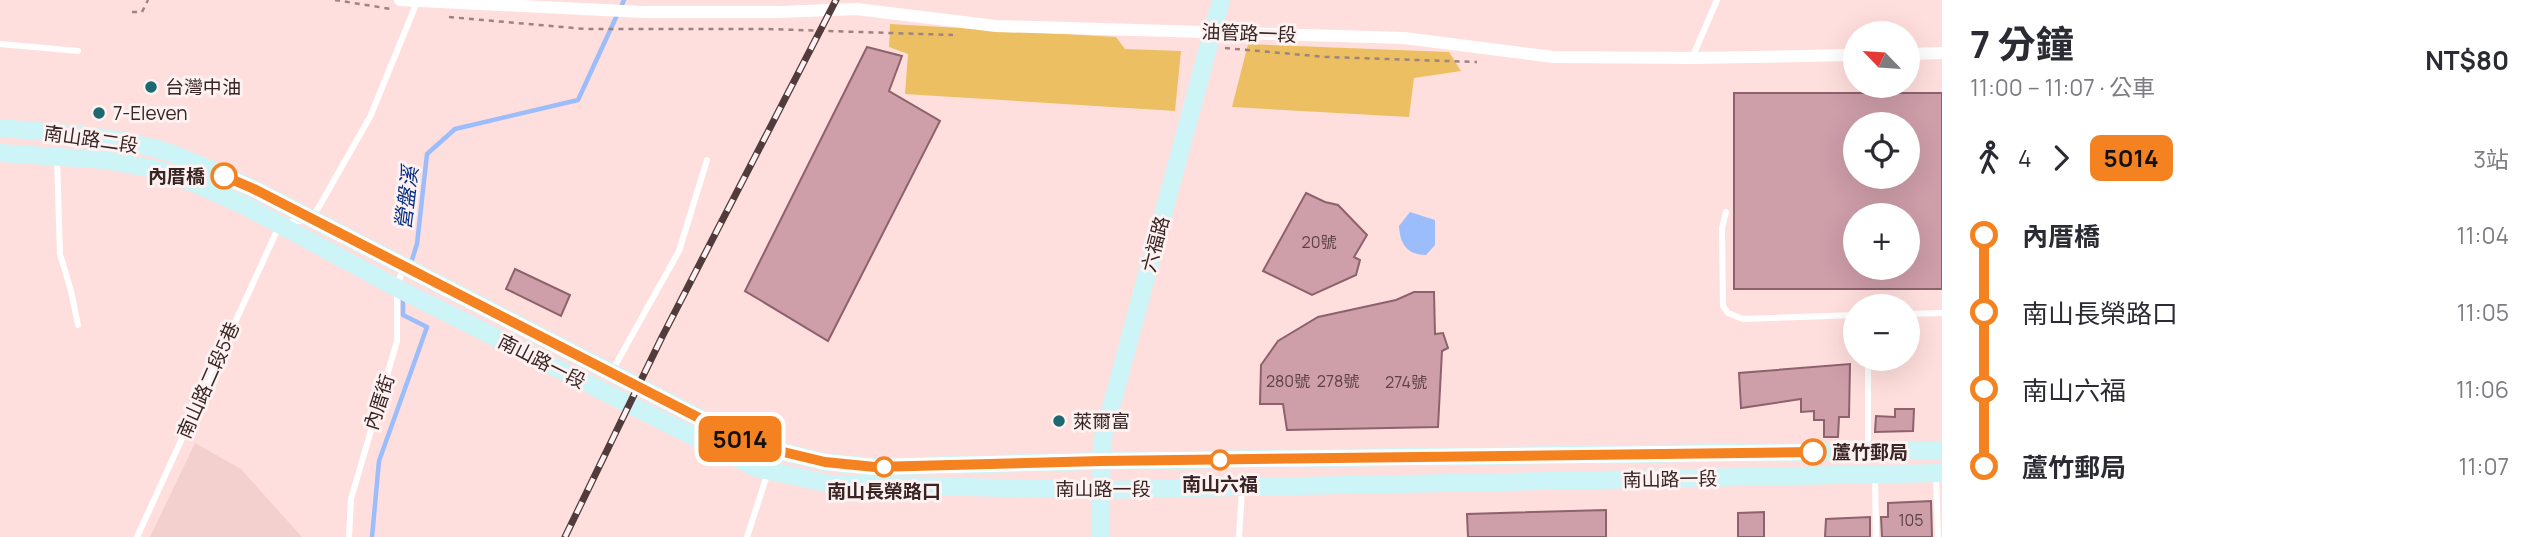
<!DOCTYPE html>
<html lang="zh-TW">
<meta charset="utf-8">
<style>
:root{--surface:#fff;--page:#f7f7f7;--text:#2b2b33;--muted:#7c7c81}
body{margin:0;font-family:Manrope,"Noto Sans TC",sans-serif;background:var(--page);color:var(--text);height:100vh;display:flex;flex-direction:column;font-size:26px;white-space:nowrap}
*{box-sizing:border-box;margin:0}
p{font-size:23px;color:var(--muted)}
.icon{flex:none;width:38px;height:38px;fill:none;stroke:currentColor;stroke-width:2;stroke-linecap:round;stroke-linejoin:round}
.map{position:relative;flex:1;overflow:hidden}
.side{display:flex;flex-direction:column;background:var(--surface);width:595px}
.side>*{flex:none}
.badge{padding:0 14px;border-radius:10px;font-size:24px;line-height:46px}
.needle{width:46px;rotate:295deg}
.tools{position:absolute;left:1843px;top:21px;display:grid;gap:14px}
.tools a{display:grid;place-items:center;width:77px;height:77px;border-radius:50%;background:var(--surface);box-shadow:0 7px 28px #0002;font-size:35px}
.map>.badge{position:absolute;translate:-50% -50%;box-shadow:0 0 0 4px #fff}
.legs{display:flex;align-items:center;gap:10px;height:77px;padding:0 28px;font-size:23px}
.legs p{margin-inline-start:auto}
.head{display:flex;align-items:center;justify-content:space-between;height:119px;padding:0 28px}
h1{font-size:38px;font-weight:700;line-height:52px}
ul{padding:0 28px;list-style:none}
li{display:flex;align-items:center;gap:24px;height:77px;font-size:26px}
li i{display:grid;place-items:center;width:10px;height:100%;margin:0 9px;background:currentColor}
li i::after{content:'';width:18px;height:18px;margin:-9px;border:5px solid;border-radius:50%;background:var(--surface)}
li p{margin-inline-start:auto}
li:first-child i{background:linear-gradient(#0000 50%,currentColor 0)}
li:last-child i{background:linear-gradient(currentColor 50%,#0000 0)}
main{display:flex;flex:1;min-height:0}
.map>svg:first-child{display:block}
</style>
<main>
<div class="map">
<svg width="1942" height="537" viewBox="0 0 1942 537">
<rect width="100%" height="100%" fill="#ffdfdd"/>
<path fill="#f3d0cd" d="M195,443l46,26 61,68h-152z"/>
<path fill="#edbf63" d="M890,24l226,13 9,12 56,2 -6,60 -270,-17 3,-40 -19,-7z
M1248,44l201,8 12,19 -47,7 -5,39 -177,-10z"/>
<path fill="#9cbdfb" d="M1410,212l25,8v25l-9,10c-19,0 -26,-11 -27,-29z"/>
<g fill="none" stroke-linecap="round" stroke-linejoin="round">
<path stroke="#9cbdfb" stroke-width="4.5" d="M410,266l7,-22 10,-90 28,-25 123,-29 46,-100
M372,537l7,-76 48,-134 -24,-12v-17"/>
</g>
<path fill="#ce9ea9" stroke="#8d626d" stroke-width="2" fill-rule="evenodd" d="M867,47l35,9 -13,35 51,30 -112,220 -83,-50z
M1734,93h208v196h-208zM1855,124h53v53h-53zM1855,215h53v53h-53z
M1306,193l19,9 13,3 29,30 -13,22 6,3 -4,15 -44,20 -49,-24z
M515,269l55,26 -9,21 -55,-27z
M1414,292h20l1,42 8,-1 5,15 -6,3 -4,76 -151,3 -4,-26h-23l1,-39 17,-24 40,-24 78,-17z
M1850,364l-1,53h-10l-1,20h-14v-17h-10v-9l-13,1v-13l-60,9 -2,-35z
M1895,409h19l-1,22 -38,1 1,-16 19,1z
M1931,501l1,36h-50l-1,-20h7v-14z
M1606,510v27h-138l-1,-23z
M1764,512v25h-26v-24z
M1870,517v20h-45l1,-18z"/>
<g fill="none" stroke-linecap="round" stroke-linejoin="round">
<path stroke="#9d8482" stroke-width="2.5" stroke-dasharray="5 5" stroke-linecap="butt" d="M335,0l56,9
M132,12h10l6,-12
M449,17l136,12h182l186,6
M1225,48l101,9 151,5"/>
<path stroke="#fff" stroke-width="6" d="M0,44l78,7
M1692,58l25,-58
M57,159l3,95 11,37 7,34
M1726,212l-4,16 1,78 5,7 15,6 112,-4
M1908,314l34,-1
M1868,359v90
M612,371l67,-120 28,-91
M1875,476l1,61
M1936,476l2,61
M137,537l143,-313 32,-5 58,-102 47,-115
M349,537l2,-38 46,-158v-53l6,-21
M747,537l21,-65
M1239,537l3,-48"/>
<path stroke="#fff" stroke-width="12" d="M400,0l243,12h136l77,-3 140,17 408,12 149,19 139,1 163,-3
M1908,54l34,-1"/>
<path stroke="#cdf4f7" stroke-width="18" d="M0,128c56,5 116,7 170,25 28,10 56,24 84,36l485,249 32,11 54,13 50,5 226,-6 841,-11
M0,153l105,7 53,10 36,13 51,23 152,82 359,180 75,16 269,6 842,-17
M1100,537l2,-96 119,-441"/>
<g stroke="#513c3b" stroke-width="7">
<path id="rail" d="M565,537l97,-200 174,-337"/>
</g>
<use href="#rail" stroke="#fdf2f1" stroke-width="4.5" stroke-dasharray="13" stroke-linecap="butt"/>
</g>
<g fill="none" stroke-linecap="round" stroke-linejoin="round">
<g stroke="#fff" stroke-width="16">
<path id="line-1" d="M224,176l30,13 484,249 33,11 54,13 50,5 226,-6 712,-9"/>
</g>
<use href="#line-1" stroke="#f58220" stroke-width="10"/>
</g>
<g fill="#1d696f" stroke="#fdf2f1" stroke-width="2.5">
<circle cx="151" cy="87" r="7"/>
<circle cx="99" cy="113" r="7"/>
<circle cx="1059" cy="421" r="7"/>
</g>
<g fill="#fff" stroke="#f58220" stroke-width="3.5">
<circle cx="224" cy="176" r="12"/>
<circle cx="1813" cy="452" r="12"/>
<circle cx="1220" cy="460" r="9"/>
<circle cx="884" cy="467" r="9"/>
</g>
<g text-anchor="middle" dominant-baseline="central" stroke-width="6" stroke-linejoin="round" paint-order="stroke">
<g font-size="16" fill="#5e4345">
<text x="1319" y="242">20號</text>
<text x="1288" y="381">280號</text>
<text x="1338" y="381">278號</text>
<text x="1406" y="382">274號</text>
<text x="1911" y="520">105</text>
</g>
<g font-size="19" fill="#382524" stroke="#fdf2f1">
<text transform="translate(1249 33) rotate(2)">油管路一段</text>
<text transform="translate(91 139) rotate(8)">南山路二段</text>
<text transform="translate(1155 244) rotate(-75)">六福路</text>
<text transform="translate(542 361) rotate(27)">南山路一段</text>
<text transform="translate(208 380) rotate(-66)">南山路二段5巷</text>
<text transform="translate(379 402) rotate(-72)">內厝街</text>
<text transform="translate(1670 479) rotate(-1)">南山路一段</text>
<text x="1103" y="489">南山路一段</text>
</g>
<g font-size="19" fill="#382524" stroke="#fdf2f1" text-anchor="start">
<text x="165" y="87">台灣中油</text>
<text x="113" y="113">7-Eleven</text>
<text x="1073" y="421">萊爾富</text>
</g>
<g font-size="19" font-weight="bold" fill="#382524" stroke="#fdf2f1">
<text x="205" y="176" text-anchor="end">內厝橋</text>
<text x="1832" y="452" text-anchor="start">蘆竹郵局</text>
<text x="1220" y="484">南山六福</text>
<text x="884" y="491">南山長榮路口</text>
</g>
<g font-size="21" font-style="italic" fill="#062e85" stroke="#fdf2f1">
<text transform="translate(406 198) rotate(-83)">營盤溪</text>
</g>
</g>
</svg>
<div class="tools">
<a><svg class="needle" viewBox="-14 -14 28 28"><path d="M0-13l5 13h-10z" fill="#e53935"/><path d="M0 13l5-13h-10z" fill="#7c7c81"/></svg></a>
<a><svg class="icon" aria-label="locate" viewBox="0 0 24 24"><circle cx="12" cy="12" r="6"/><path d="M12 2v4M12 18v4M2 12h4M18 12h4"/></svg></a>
<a>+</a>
<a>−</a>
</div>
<b class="badge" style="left:740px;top:439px;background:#f58220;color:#111">5014</b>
</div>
<section class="side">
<div class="head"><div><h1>7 分鐘</h1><p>11:00 – 11:07 · 公車</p></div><b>NT$80</b></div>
<div class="legs"><svg class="icon" aria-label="walk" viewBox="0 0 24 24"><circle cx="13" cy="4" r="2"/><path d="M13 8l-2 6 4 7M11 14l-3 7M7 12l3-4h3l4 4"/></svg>4<svg class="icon" aria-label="forward" viewBox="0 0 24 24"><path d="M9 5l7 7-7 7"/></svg><b class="badge" style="background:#f58220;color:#111">5014</b><p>3站</p></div>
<ul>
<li><i style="color:#f58220"></i><b>內厝橋</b><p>11:04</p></li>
<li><i style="color:#f58220"></i><span>南山長榮路口</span><p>11:05</p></li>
<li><i style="color:#f58220"></i><span>南山六福</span><p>11:06</p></li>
<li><i style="color:#f58220"></i><b>蘆竹郵局</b><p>11:07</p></li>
</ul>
</section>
</main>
